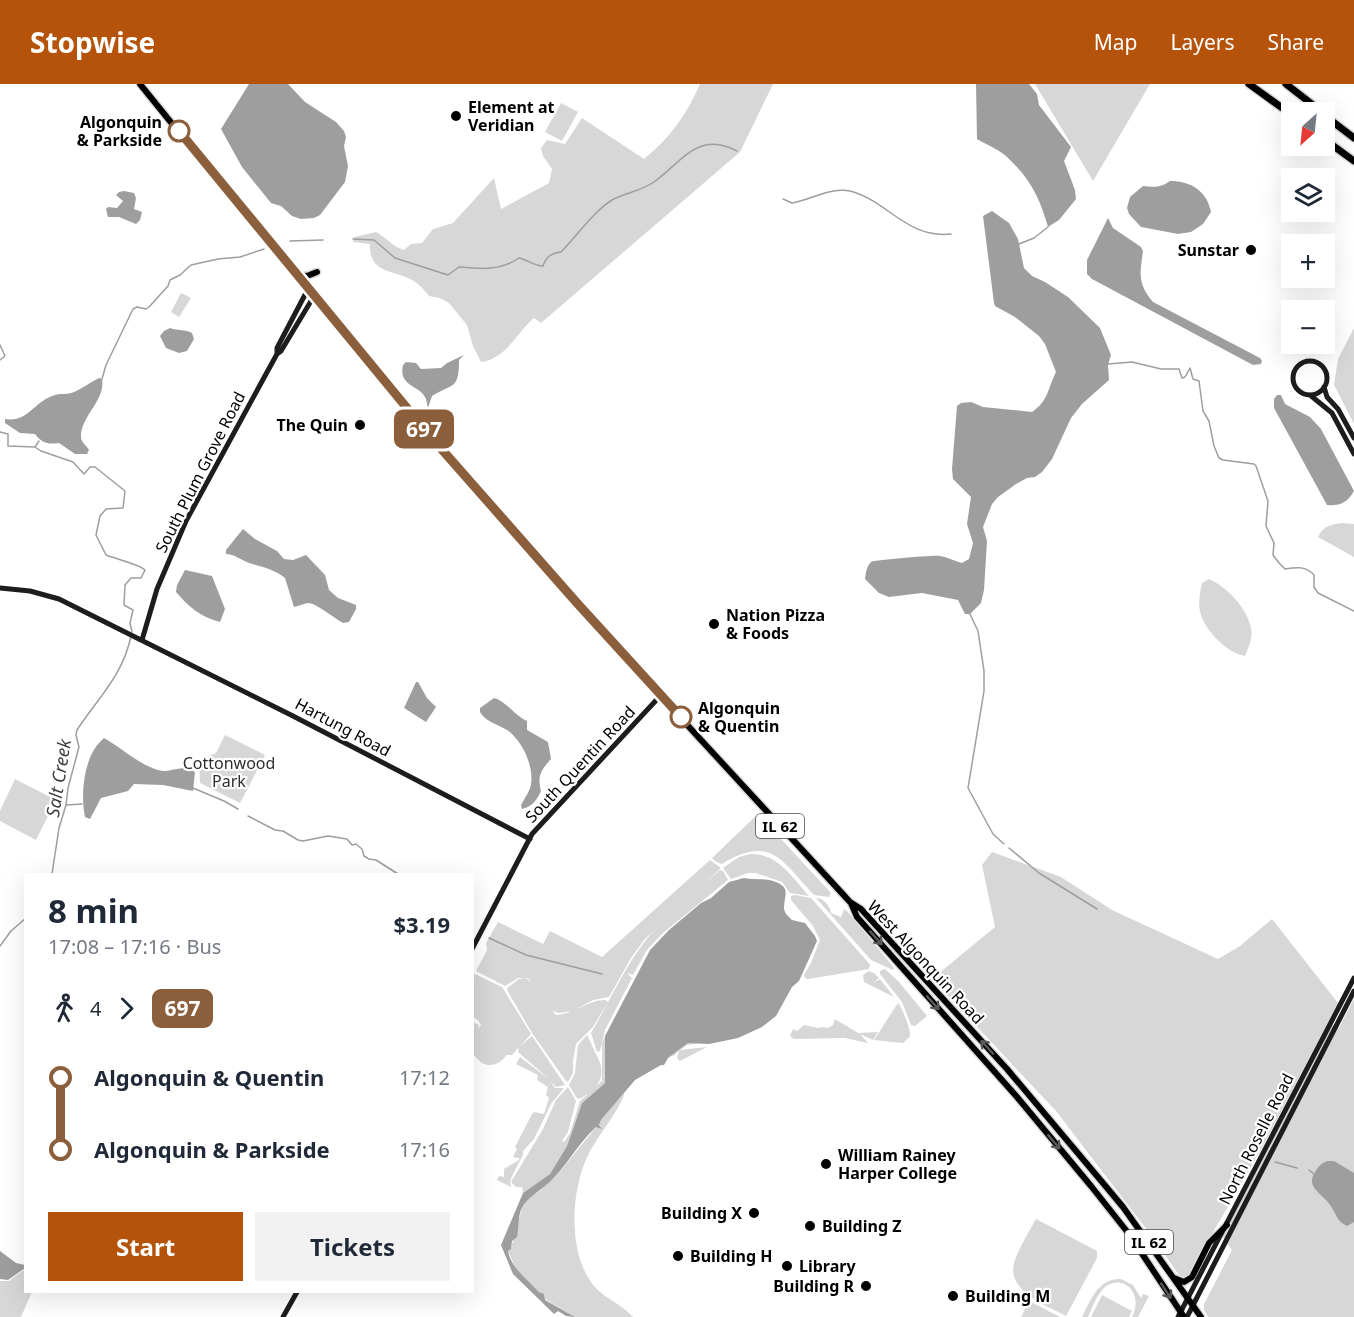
<!DOCTYPE html>
<meta charset="utf-8">
<style>
:root{--surface:#fff;--page:#f2f2f3;--text:#1f2937;--muted:#747a83;--accent:#b45309}
body{margin:0;font-family:"Noto Sans",sans-serif;background:var(--page);color:var(--text);height:100vh;display:flex;flex-direction:column;font-size:22px;white-space:nowrap}
*{box-sizing:border-box;margin:0}
p{font-size:20px;color:var(--muted)}
.icon{flex:none;width:33px;height:33px;fill:none;stroke:currentColor;stroke-width:2;stroke-linecap:round;stroke-linejoin:round}
.map{position:relative;flex:1;overflow:hidden}
.panel{position:absolute;left:24px;top:789px;width:450px;height:420px;display:flex;flex-direction:column;background:var(--surface);border-radius:0px;box-shadow:0 6px 24px #0002}
.panel>*{flex:none}
.badge{padding:0 12px;border-radius:9px;font-size:21px;line-height:39px}
.needle{width:39px;rotate:207deg}
.controls{position:absolute;left:1281px;top:18px;display:grid;gap:12px}
.controls a{display:grid;place-items:center;width:54px;height:54px;border-radius:0px;background:var(--surface);box-shadow:0 6px 24px #0002;font-size:30px}
.map>.badge{position:absolute;translate:-50% -50%;box-shadow:0 0 0 3px #fff}
.legs{display:flex;align-items:center;gap:9px;height:66px;padding:0 24px;font-size:20px}
.legs p{margin-inline-start:auto}
.head{display:flex;align-items:center;justify-content:space-between;height:102px;padding:0 24px}
h1{font-size:33px;font-weight:700;line-height:45px}
.action{display:flex;gap:12px;margin-top:auto;padding:12px 24px}
.action a{flex:1;height:69px;border-radius:0px;background:var(--accent);color:#fff;font-size:24px;font-weight:700;line-height:69px;text-align:center}
.action a+a{background:var(--page);color:var(--text)}
ul{padding:0 24px;list-style:none}
li{display:flex;align-items:center;gap:21px;height:72px;font-size:22px}
li i{display:grid;place-items:center;width:9px;height:100%;margin:0 8px;background:currentColor}
li i::after{content:'';width:15px;height:15px;margin:-8px;border:4px solid;border-radius:50%;background:var(--surface)}
li p{margin-inline-start:auto}
li:first-child i{background:linear-gradient(#0000 50%,currentColor 0)}
li:last-child i{background:linear-gradient(currentColor 50%,#0000 0)}
header{display:flex;align-items:center;gap:36px;box-sizing:border-box;height:84px;padding:0 30px;background:var(--accent);color:#fff}
header strong{font-size:28px}
nav{display:flex;gap:33px;margin-inline-start:auto;font-size:21px}
.map>svg:first-child{display:block}
</style>
<header>
<strong>Stopwise</strong>
<nav><a>Map</a><a>Layers</a><a>Share</a></nav>
</header>
<div class="map">
<svg width="1354" height="1233" viewBox="0 0 1354 1233">
<rect width="100%" height="100%" fill="#fff"/>
<path fill="#d7d7d7" d="M700,0h73l-33,68 -199,171 -7,-5c-17,14 -28,41 -53,44l-8,-16 -6,-21 -18,-22 -9,-5 -11,-2c-6,-8 -12,-14 -21,-18 -18,-8 -39,-6 -38,-34l-17,-2 1,-5 22,-5c11,6 17,15 28,18l7,-6 11,-1 11,-14 20,-6 41,-45 7,31 48,-26 3,-14 -9,-13 -2,-8 6,-8 18,4 17,-26 62,41c26,-21 43,-45 56,-75z
M1035,0h115l-57,97z
M561,19l17,9 -16,29 -17,-9z
M181,209l10,5 -12,19 -8,-5z
M1354,244v96l-20,-39 4,-26z
M1343,439l11,1v33l-36,-20c5,-11 14,-13 25,-14z
M1209,495c18,8 38,29 42,49 2,9 -2,19 -6,28 -17,-2 -42,-27 -45,-45 -2,-9 0,-19 2,-28z
M225,651l40,20 -25,48 -40,-20 -1,-23 17,-7z
M15,695l41,21 -20,40 -36,-19v-10z
M758,730l73,79 -2,4 -15,-2c-32,-34 -43,-61 -92,-31l-6,-2 -4,-4z
M992,768l69,25 51,33 106,49 22,-13 32,-27 66,84 -75,143 -76,131 -3,1 -5,-3 -25,-36 -98,-128 -124,-132 63,-52 -13,-62z
M750,770c27,-1 42,23 59,42l-19,-3 -8,-11 -26,-9h-8l-17,6 -8,-11 16,-11z
M710,776l11,8 -77,72 -13,18 -22,39 -16,3 -20,11 -15,2 -6,-3 -24,-32h-10l-13,8 -29,-15 11,-21 -1,-7 12,-21 45,22 7,-13 52,26z
M720,786l3,1 5,9 -65,53 -16,17 -14,25 -6,-2 5,5 -27,52 -5,21 -3,1 -6,-19c16,-27 30,-58 47,-82 21,-31 54,-56 82,-81z
M795,811l16,3 55,62 4,5 -1,4 -61,10 -3,-1 -1,-3 7,-12 9,-23 -7,-14 -22,-26v-4z
M816,814c7,-1 15,9 15,15l10,4 3,-8 3,2 44,53 3,4 -1,2 -22,-10z
M885,885l14,13 28,34 -12,10 -4,-1 -9,-23 -22,-28v-3z
M869,887l5,2 5,5 -6,5 7,-4 14,18 -30,-15 -1,-7z
M473,889l29,14 29,47 -19,21h-6c-3,7 -13,12 -22,9 -5,-2 -7,-7 -11,-9v-33l6,3 -1,4 3,-4 -3,-5 -5,-3z
M526,894l6,5 24,32c18,-1 32,-15 49,-15l3,2 -15,25 -17,17 -3,17v12l-5,9 -2,-1 -34,-48 -24,-41 -1,-4 12,-9z
M1354,914v319h-146l-4,-7v-6l28,-54 -10,-14 108,-212 9,4z
M898,919c4,4 13,27 12,33 -1,2 -5,5 -7,7l-29,-3z
M835,935l23,14 20,-1 -5,8 -13,-6 8,9 -23,-5 -51,1 -4,-3 3,-7 4,2 7,-6 14,3 3,-1 7,1 5,-3z
M587,951c3,5 5,11 8,17 13,22 6,36 -16,47l-3,-2 -7,-12 6,-12 3,-28z
M532,952l33,49 -9,2 -6,-6 5,7h9l-13,16 -17,35 -11,12v4l-11,21 -2,6 1,5 -14,-7 2,-4 5,1v-8l15,-9v-2l-6,-1 4,-8 -2,-2 17,-33 2,-2 10,2 5,-16 -3,-3 2,-8 -11,-7 1,-5 -22,-11 4,-7 30,23 -32,-28 1,-5z
M605,952v47l-23,20 -15,43 -17,28 -27,19 -1,-6h-6l-5,-5 32,-53 13,-29 12,-13 8,14 -8,31 -6,9 2,1 6,-9 10,-32 22,-20v-38z
M688,959h13l-14,2 -7,5 27,-3 -27,14 -3,-3 2,-8 -4,5 -6,2z
M624,1009c0,9 -22,39 -29,50 -24,35 -29,104 -4,139 11,16 30,21 42,35h-58l-30,-18 -1,-5 -5,-2 -23,-23 -8,-18 3,-3 11,-39 7,-12 11,-6 18,-17 38,-47h5l-2,-2 2,-5z
M1036,1135l61,32v7l-31,58c-20,-11 -62,-25 -51,-56 5,-14 14,-28 21,-41z
M25,1185l1,23h6l-11,25h-21v-36h9z
M1121,1195l12,6 8,13 2,-4 6,2 -11,21h-6c12,-23 -8,-44 -27,-30 -8,7 -13,21 -17,30h-6c9,-17 16,-39 39,-38z
M1102,1211l30,16 -3,6h-38z
M1029,1217l31,16h-39z"/>
<path fill="#9e9e9e" d="M249,0h39l17,18 31,20 8,9 2,6 -2,9 4,20 -3,16 -25,33 -6,3 -13,1 -9,-3 -11,-10 -10,-3 -29,-36 -21,-38z
M976,0h53l8,10 2,11 32,42 -7,14 11,29 1,9 -17,21 -11,7c-8,-28 -17,-47 -39,-68 -8,-9 -22,-14 -32,-20z
M1170,97c21,0 37,10 41,31l-8,12 -12,8 -13,2 -37,-7 -12,-13 -2,-6 3,-11 13,-11c10,1 18,2 27,-5z
M124,107l10,2 2,5 -2,11 8,3 -2,8 -4,4 -17,-7h-11l-2,-8 2,-2 9,1 6,-7 -7,-6 3,-3z
M992,127l17,12 9,16 6,29 8,8 13,6 23,15 32,31 11,27 -3,10 1,15 -27,24 -11,14 -19,41 -10,13 -7,5 -8,1 -11,6 -18,13 -6,7 -9,23 4,14 -3,49 -3,13 -11,11h-5l-7,-14 -36,-7 -33,4 -10,-4 -14,-14c1,-6 1,-12 6,-17 3,-2 63,-7 69,-6 7,1 15,5 22,7l7,-4 4,-16 -6,-19 4,-27 -18,-18 -1,-10 5,-63 4,-3 10,-1 12,5 49,5c17,-12 15,-22 24,-40l-11,-28 -6,-8 -24,-19 -20,-11 -1,-3 -11,-87z
M1108,134l5,10 28,19 2,4c-3,23 -6,32 10,51l107,56 2,3 -1,3 -8,1 -161,-86 -5,-5v-14z
M170,244c8,3 15,1 22,5l2,6 -7,12 -8,2 -13,-5 -6,-12 4,-5z
M464,271l-5,5c0,30 -6,23 -27,36l-5,15c4,-29 -30,-19 -24,-46l3,-3 10,1 5,6 20,-1 6,-5z
M99,294l3,1c4,22 -22,37 -21,59 1,5 6,8 8,12l-2,4h-12l-16,-11c-12,2 -18,-1 -24,-9l-15,-1 -15,-10v-4c23,4 29,-18 50,-24 6,-2 12,0 19,-3 8,-3 16,-10 25,-14z
M1277,311h4l4,9 25,13 11,12 33,62c-7,12 -14,15 -27,14l-53,-97v-9z
M243,445l12,10 22,12 7,8 9,1 13,-5 19,20 4,15 9,8 18,7v4l-7,13 -6,1c-7,-4 -28,-20 -34,-20 -4,0 -10,3 -15,4l-9,-29c-11,-9 -23,-11 -36,-15 -8,-3 -15,-9 -23,-9v-4z
M185,486l27,6 13,33 -5,13c-20,-5 -32,-16 -44,-30l1,-7z
M416,598h2l9,16 9,9 -10,15 -22,-14z
M494,614c12,3 21,18 33,23v9l21,12 3,17c-10,11 -14,17 -10,32 -4,9 -9,16 -19,18l-1,-4c3,-6 9,-14 10,-21 3,-18 -9,-44 -24,-54 -10,-6 -21,-8 -27,-18v-4z
M104,654c18,10 34,26 54,32 15,4 21,-7 37,2l-2,19 -30,-6 -29,-1 -6,7 -27,7 -11,21 -5,-2c-5,-24 -1,-63 19,-79z
M744,794c10,2 20,0 29,3 19,6 11,14 11,27 0,5 5,9 8,12l13,3 10,13 2,5 -18,40 -7,6 -16,29 -14,11 -24,11 -29,6 -21,-1 -20,15 -4,7h-3l-26,15 -34,40 -2,5 3,4 -6,-2c-21,19 -32,46 -56,63 -8,6 -14,10 -19,20 -3,8 -2,18 -4,27l-5,4 -1,8 -3,2c3,17 20,29 31,41l5,2 1,6 30,17 -9,-1 -8,-5 -4,3 -41,-40 -12,-29 22,-52 27,-19 17,-28 15,-43 23,-20v-47l45,-86 19,-20 32,-27 10,-5 18,-16z
M1327,1077h7l20,12v49l-7,4c-10,-4 -11,-13 -17,-21 -6,-10 -24,-17 -16,-31 4,-7 6,-10 13,-13z
M0,1167l16,12 9,2v3l-17,12 -8,-1z"/>
<g fill="none" stroke-linecap="round" stroke-linejoin="round">
<path stroke="#9e9e9e" stroke-width="1.5" d="M783,115l9,4c18,-3 39,-16 58,-12 38,10 57,48 101,43
M353,155l21,1 21,18 53,17 11,-8c22,2 41,4 60,-9 9,2 15,8 24,8 3,-9 8,-13 18,-14 15,-15 33,-41 51,-52 13,-7 29,-9 42,-18 28,-20 44,-52 83,-31
M290,157l33,-1
M1019,160l15,-6 14,-11
M0,261l5,11 -5,4
M1108,280l24,-2 29,7h18l3,9 3,-1 5,-9 3,11 6,2 4,30 6,10 5,25 5,12 4,2 31,4 2,2 12,35 -2,25 8,17 -1,12 6,8 6,6c12,-2 21,-3 29,6v12l4,6 36,18
M102,295l4,-14 27,-56 4,-2 9,2 3,-2 19,-21 2,-6 10,-5 11,-10 27,-6 22,-2 24,-8
M0,348l8,2v12l27,1 6,4 32,11 11,12 6,-7h5l30,24 -2,17 -17,1 -6,7 -4,19 10,20c10,4 33,9 39,15l-4,8h-10l-6,7 -1,20 9,5 -3,13 2,9
M35,363l4,-6
M970,530l8,17 6,40v20l-16,97 25,46 11,10
M193,704l31,13 14,8
M67,721l15,-1
M248,732l27,14 8,1 15,9 5,1 25,-5 19,3 5,6 4,-1 6,5 2,7 5,3 7,1 22,14
M1009,764l30,25 58,36
M52,790l7,-46 7,-23 2,-17 11,-41 -3,-12 1,-5c21,-32 46,-55 54,-94
M489,854l37,17 76,19
M0,862l11,-15 15,-13
M1275,1078l22,6
M1309,1086l5,4"/>
<g stroke="#dbdbdb" stroke-width="9">
<path id="primary" d="M140,0c96,119 192,237 291,353 135,159 278,311 419,465l11,7 146,160 101,120 15,18 78,110
M297,191l10,1 10,-4
M851,819l6,14 160,180 74,89 38,48 55,83
M1174,1194l10,4 8,-5 17,-34 18,-18"/>
</g>
<g stroke="#dbdbdb" stroke-width="10">
<path id="highway" d="M1249,0l43,31
M1286,0l36,28
M1324,31l30,23
M1324,55l30,22"/>
</g>
<path stroke="#1d1d1d" stroke-width="5" d="M277,270l4,-3 33,-55
M1293 294a17 17 0 1 1 34 0a17 17 0 1 1-34 0Z
M1324,303l3,10 11,12 16,29
M1310,311l22,18 22,41
M0,504l30,3 29,8 234,117 237,123
M142,556l15,-51 29,-68 80,-147 11,-20v-6l31,-59
M472,865l60,-115 129,-139
M283,1233l14,-25
M1178,1233l176,-339
M1187,1233l167,-326"/>
<use href="#primary" stroke="#000" stroke-width="6"/>
<use href="#highway" stroke="#000" stroke-width="7"/>
</g>
<defs><path id="oneway-shaft" d="M-6 0H5M1.5-3L5.5 0L1.5 3" fill="none" stroke-width="1.6" stroke-linecap="round" stroke-linejoin="round" transform="scale(1.5)"/></defs>
<g stroke="#595959">
<use href="#oneway-shaft" transform="translate(876 854) rotate(48)"/>
<use href="#oneway-shaft" transform="translate(933 919) rotate(48)"/>
<use href="#oneway-shaft" transform="translate(987 963) rotate(-132)"/>
<use href="#oneway-shaft" transform="translate(1054 1058) rotate(50)"/>
<use href="#oneway-shaft" transform="translate(1166 1207) rotate(57)"/>
</g>
<g fill="none" stroke-linecap="round" stroke-linejoin="round">
<g stroke="#fff" stroke-width="14">
<path id="line-1" d="M179,47l251,305 147,167 104,114"/>
</g>
<use href="#line-1" stroke="#8b5e3c" stroke-width="9"/>
</g>
<g fill="#000" stroke="#fff" stroke-width="2">
<circle cx="456" cy="32" r="6"/>
<circle cx="1251" cy="166" r="6"/>
<circle cx="360" cy="341" r="6"/>
<circle cx="714" cy="540" r="6"/>
<circle cx="826" cy="1080" r="6"/>
<circle cx="754" cy="1129" r="6"/>
<circle cx="810" cy="1142" r="6"/>
<circle cx="678" cy="1172" r="6"/>
<circle cx="787" cy="1182" r="6"/>
<circle cx="866" cy="1202" r="6"/>
<circle cx="953" cy="1212" r="6"/>
</g>
<g fill="#fff" stroke="#8b5e3c" stroke-width="3">
<circle cx="179" cy="47" r="10"/>
<circle cx="681" cy="633" r="10"/>
</g>
<g text-anchor="middle" dominant-baseline="central" stroke-width="4.5" stroke-linejoin="round" paint-order="stroke">
<g fill="#fff" stroke="#4c4c4c" stroke-width="1.5">
<rect x="756" y="730" width="48" height="24" rx="4.5"/>
<rect x="1125" y="1146" width="48" height="24" rx="4.5"/>
</g>
<g font-size="15" font-weight="bold" fill="#000">
<text x="780" y="742">IL 62</text>
<text x="1149" y="1158">IL 62</text>
</g>
<g font-size="16" font-weight="bold" fill="#000" stroke="#fff" text-anchor="start">
<text x="468" y="23">Element at<tspan x="468" dy="18">Veridian</tspan></text>
<text x="1239" y="166" text-anchor="end">Sunstar</text>
<text x="348" y="341" text-anchor="end">The Quin</text>
<text x="726" y="531">Nation Pizza<tspan x="726" dy="18">&amp; Foods</tspan></text>
<text x="838" y="1071">William Rainey<tspan x="838" dy="18">Harper College</tspan></text>
<text x="742" y="1129" text-anchor="end">Building X</text>
<text x="822" y="1142">Building Z</text>
<text x="690" y="1172">Building H</text>
<text x="799" y="1182">Library</text>
<text x="854" y="1202" text-anchor="end">Building R</text>
<text x="965" y="1212">Building M</text>
</g>
<g font-size="16" font-weight="bold" fill="#000" stroke="#fff" text-anchor="end">
<text x="162" y="38">Algonquin<tspan x="162" dy="18">&amp; Parkside</tspan></text>
<text x="698" y="624" text-anchor="start">Algonquin<tspan x="698" dy="18">&amp; Quentin</tspan></text>
</g>
<g font-size="16" fill="#000" stroke="#fff">
<text transform="translate(200 388) rotate(-63)">South Plum Grove Road</text>
<text transform="translate(343 643) rotate(28)">Hartung Road</text>
<text transform="translate(580 680) rotate(-47)">South Quentin Road</text>
<text transform="translate(926 878) rotate(47)">West Algonquin Road</text>
<text transform="translate(1256 1055) rotate(-63)">North Roselle Road</text>
</g>
<g font-size="16" fill="#2e2e2e" stroke="#fff">
<text x="229" y="679">Cottonwood<tspan x="229" dy="18">Park</tspan></text>
</g>
<g font-size="18" font-style="italic" fill="#3f3f3f" stroke="#fff">
<text transform="translate(58 694) rotate(-81)">Salt Creek</text>
</g>
</g>
</svg>
<div class="controls">
<a><svg class="needle" viewBox="-14 -14 28 28"><path d="M0-13l5 13h-10z" fill="#e53935"/><path d="M0 13l5-13h-10z" fill="#747a83"/></svg></a>
<a><svg class="icon" aria-label="layers" viewBox="0 0 24 24"><path d="M12 4l9 5-9 5-9-5zM3 14l9 5 9-5"/></svg></a>
<a>+</a>
<a>−</a>
</div>
<b class="badge" style="left:424px;top:345px;background:#8b5e3c;color:#fff">697</b>
<section class="panel">
<div class="head"><div><h1>8 min</h1><p>17:08 – 17:16 · Bus</p></div><b>$3.19</b></div>
<div class="legs"><svg class="icon" aria-label="walk" viewBox="0 0 24 24"><circle cx="13" cy="4" r="2"/><path d="M13 8l-2 6 4 7M11 14l-3 7M7 12l3-4h3l4 4"/></svg>4<svg class="icon" aria-label="forward" viewBox="0 0 24 24"><path d="M9 5l7 7-7 7"/></svg><b class="badge" style="background:#8b5e3c;color:#fff">697</b></div>
<ul>
<li><i style="color:#8b5e3c"></i><b>Algonquin &amp; Quentin</b><p>17:12</p></li>
<li><i style="color:#8b5e3c"></i><b>Algonquin &amp; Parkside</b><p>17:16</p></li>
</ul>
<div class="action"><a>Start</a><a>Tickets</a></div>
</section>
</div>
